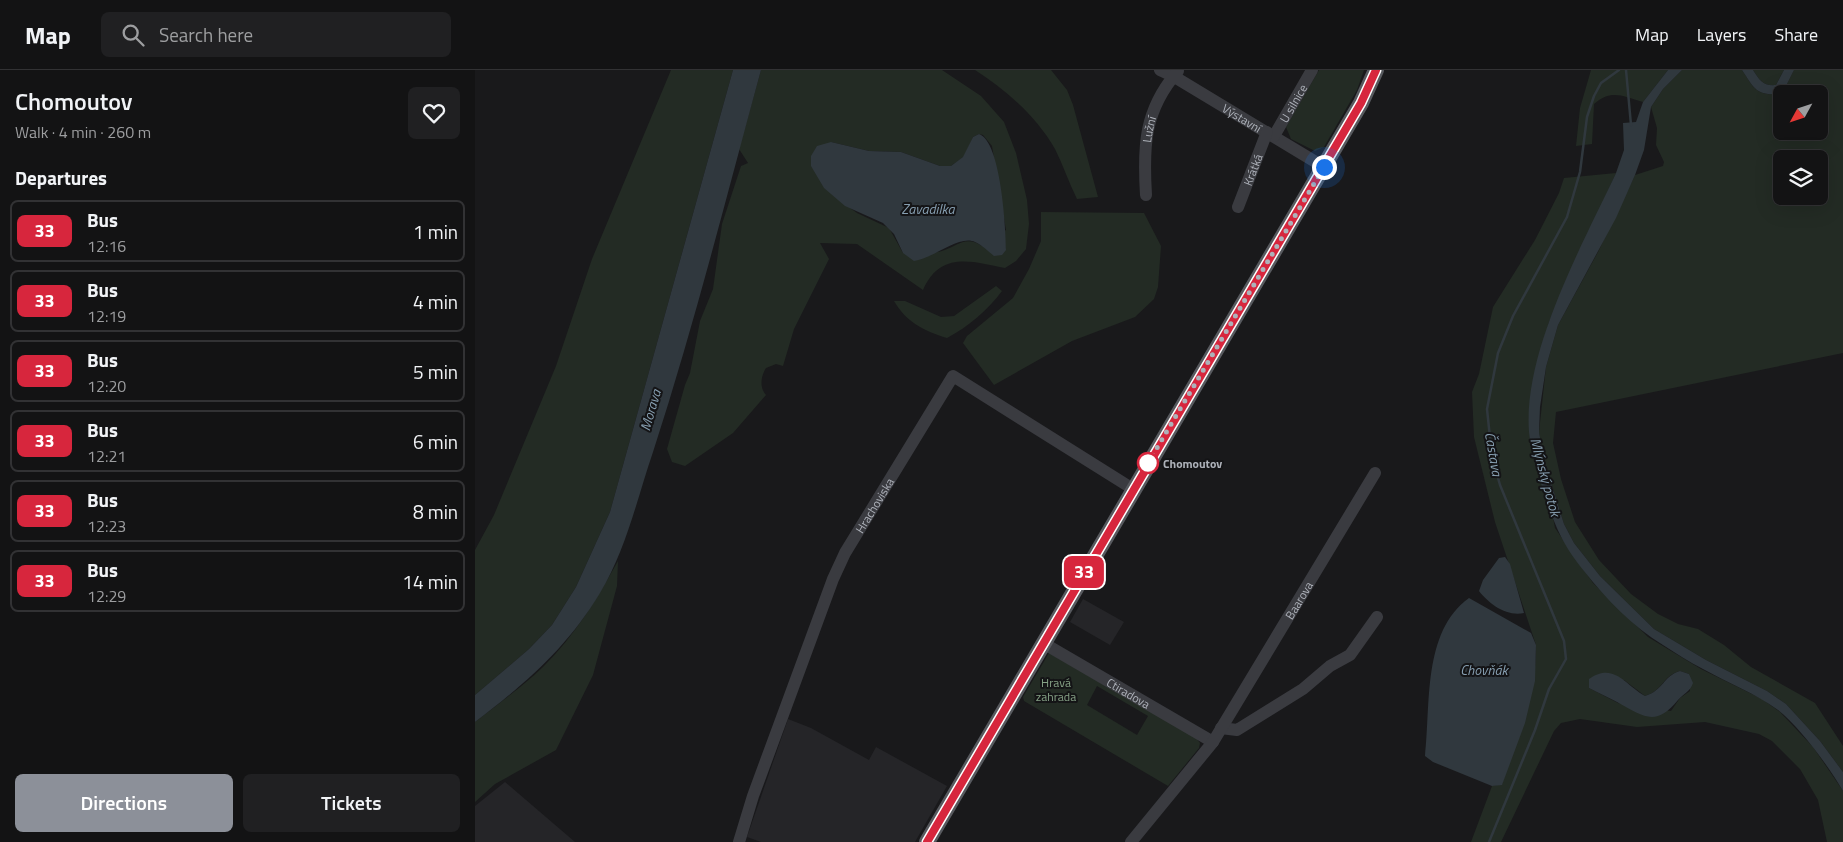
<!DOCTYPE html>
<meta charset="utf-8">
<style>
:root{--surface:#131314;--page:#202022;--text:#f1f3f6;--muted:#9d9ea0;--line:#323234;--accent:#8c9099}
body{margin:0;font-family:"Titillium Web",sans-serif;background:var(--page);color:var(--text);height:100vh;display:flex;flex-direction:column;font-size:19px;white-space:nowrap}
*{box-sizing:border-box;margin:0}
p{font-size:16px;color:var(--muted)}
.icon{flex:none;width:28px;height:28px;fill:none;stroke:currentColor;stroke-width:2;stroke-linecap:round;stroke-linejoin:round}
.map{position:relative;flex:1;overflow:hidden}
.panel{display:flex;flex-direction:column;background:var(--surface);width:475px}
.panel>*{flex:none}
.badge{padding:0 10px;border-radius:8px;font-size:18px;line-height:32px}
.needle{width:32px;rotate:230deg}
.controls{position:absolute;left:1298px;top:15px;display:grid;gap:10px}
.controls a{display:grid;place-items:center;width:55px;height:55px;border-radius:8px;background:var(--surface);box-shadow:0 5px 20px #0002,0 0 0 1px var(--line);font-size:25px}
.you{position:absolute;width:25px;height:25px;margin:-12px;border:4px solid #fff;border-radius:50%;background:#1a73e8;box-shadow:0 0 0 8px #1a73e833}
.map>.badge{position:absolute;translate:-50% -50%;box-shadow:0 0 0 2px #fff}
h2{padding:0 15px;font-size:19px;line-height:45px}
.round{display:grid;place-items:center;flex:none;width:52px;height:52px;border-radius:8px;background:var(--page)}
.summary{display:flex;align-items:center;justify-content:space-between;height:85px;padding:0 15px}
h1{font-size:24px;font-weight:600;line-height:38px}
.cta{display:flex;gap:10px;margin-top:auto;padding:10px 15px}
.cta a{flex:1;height:58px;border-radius:8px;background:var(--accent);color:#fff;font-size:20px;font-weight:600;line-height:58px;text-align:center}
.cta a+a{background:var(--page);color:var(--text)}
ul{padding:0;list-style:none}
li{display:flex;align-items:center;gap:15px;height:62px;margin:0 10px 8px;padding:0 5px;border:2px solid var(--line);border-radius:8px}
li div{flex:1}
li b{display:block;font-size:19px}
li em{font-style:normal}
li .badge{min-width:55px;font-weight:700;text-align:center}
header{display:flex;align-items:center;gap:30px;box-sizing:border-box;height:70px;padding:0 25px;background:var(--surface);border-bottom:1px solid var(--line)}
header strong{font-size:24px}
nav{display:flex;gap:28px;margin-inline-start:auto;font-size:18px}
.search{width:350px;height:45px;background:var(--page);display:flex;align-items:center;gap:12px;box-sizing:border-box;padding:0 18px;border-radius:8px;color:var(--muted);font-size:19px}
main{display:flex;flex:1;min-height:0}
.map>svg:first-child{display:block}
</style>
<header>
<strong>Map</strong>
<div class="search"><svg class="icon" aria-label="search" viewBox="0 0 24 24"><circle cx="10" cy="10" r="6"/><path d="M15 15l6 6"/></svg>Search here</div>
<nav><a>Map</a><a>Layers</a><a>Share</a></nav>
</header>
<main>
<section class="panel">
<div class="summary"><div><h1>Chomoutov</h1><p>Walk · 4 min · 260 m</p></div><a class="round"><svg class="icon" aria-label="heart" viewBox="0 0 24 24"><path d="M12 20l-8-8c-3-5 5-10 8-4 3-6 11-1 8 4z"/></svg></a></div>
<h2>Departures</h2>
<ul>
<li><span class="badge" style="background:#d7263d;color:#fff">33</span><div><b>Bus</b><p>12:16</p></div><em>1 min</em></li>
<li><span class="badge" style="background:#d7263d;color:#fff">33</span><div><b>Bus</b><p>12:19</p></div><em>4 min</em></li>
<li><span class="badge" style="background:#d7263d;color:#fff">33</span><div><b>Bus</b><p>12:20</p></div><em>5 min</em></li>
<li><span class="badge" style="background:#d7263d;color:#fff">33</span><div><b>Bus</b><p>12:21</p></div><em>6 min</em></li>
<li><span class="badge" style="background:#d7263d;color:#fff">33</span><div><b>Bus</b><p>12:23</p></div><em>8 min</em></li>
<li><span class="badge" style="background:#d7263d;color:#fff">33</span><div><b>Bus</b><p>12:29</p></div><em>14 min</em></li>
</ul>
<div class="cta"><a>Directions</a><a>Tickets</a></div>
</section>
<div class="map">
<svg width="1368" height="772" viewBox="0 0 1368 772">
<rect width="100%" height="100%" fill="#19191b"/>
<path fill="#252528" d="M608,529l41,23 -14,23 -40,-23z
M313,649l23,9 58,32 7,-13 71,39 -32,56h-154l-14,-5z
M30,712l70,60h-100v-36z"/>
<path fill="#232b24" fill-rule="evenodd" d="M196,0h62l-123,442 -34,75 -24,38 -23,24 -54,46v-145l19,-35 62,-149 36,-107z
M286,0h181l39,26 23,26 12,31 11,47 2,24 -3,25 -10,12 -11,7c-34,-7 -65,-17 -82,22l-66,-46 -37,-1 9,16 -35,70 -11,37 -7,-2 -10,4c-5,8 -7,19 0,27l-33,38 -48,33 -13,-4 -5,-13 18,-64 5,-12 10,-52 13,-32 9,-65 19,-58 7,-3 -9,-14zM504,64l4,1 9,11 14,84 -24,16c-17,-11 -24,0 -40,5 -11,3 -27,1 -39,2l-14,-25 -32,-15 -11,-8 -15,-63 38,9 32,1 39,14h11l13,-9 9,-20z
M500,0h76l16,20 6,15 25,92 -21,2c-8,-16 -14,-34 -22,-50 -19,-33 -49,-59 -80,-79z
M844,0h45l-7,20 -33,57 -9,4 -24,-12 -5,-12z
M1116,0h77l-25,32c-21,-6 -32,-13 -49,2l-2,40 -16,2 4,-38z
M1207,0h60c13,20 15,26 39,24v37h38v-37h-37l12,-24h49v283l-287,59 -3,31 8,36 14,43 24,38 32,34 27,20 20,10 20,5 26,16 27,22 64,36 28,43v26l-23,-31 -34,-37 -19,-13 -61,-31 -52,-31 -54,-53 -26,-33 -10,-19 -20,-64 -5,-28 7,-65 12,-42 40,-73 37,-77 28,-9 1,-4 -8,-17 1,-17 -6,-21 12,-18zM1306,89h38v37h-38z
M1278,0h31l-8,15c-13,1 -16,-4 -23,-15z
M1141,103l-67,149 -12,43 -6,41 24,122 38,55 55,54 53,32 61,30 18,13 33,35 30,44v51h-16l-9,-42 -18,-31 -28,-28 -13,-7 -54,-12 -68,5 -57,-8 -19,4 -7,8 -53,111h-30l21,-56 10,-2c16,-50 34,-84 34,-139l-41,-123 -21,-85 -2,-45 7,-18 14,-67 42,-67 24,-47 5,-15zM1205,601l9,3 1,17 -10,7 -9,13 -53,-8 -29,-15 35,-8 21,16c19,-6 17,-20 35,-25z
M566,142l103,1 17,33 -3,41 -4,12 -19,18 -63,24 -78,44 -31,-42 4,-7 46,-38 16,-29 12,-28z
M521,216l6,5c-14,19 -34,36 -55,47 -23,-7 -41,-16 -53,-37h11l36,16 13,-1z
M143,491l-1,25 -24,89 -37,75 -61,34 -20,18v-80c23,-18 47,-35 68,-55 31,-30 54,-69 75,-106z
M574,583l147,85 4,5 -1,5 -31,38 -144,-85 -1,-4zM622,616l51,30 -11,19 -50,-30z"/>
<path fill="#30383e" d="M258,0h28c-35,128 -67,256 -108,382 -16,47 -27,98 -53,141 -34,56 -74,90 -125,129v-27l54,-46 23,-24 24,-38 34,-75z
M1193,0h14l-19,19 -12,18 -7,43 -9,25 -19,43 -58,107 -12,42 -6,40 -1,25 5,28 20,64 10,19 26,33 54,53 52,31 61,31 19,13 34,37 23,31v19c-14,-24 -43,-64 -65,-81 -23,-17 -50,-27 -75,-41 -14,-7 -27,-16 -40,-24 -30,-18 -57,-46 -79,-74 -22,-27 -29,-45 -40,-78 -6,-20 -13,-40 -15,-61 -6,-81 53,-186 87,-259l8,-23 -1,-27 13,-1 7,-20z
M1267,0h11c7,11 10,16 23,15l8,-15h10l-12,24c-25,2 -27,-4 -40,-24z
M504,64c22,7 27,95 27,116l-4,5 -8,1c-6,-5 -12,-11 -19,-14 -15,-8 -43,17 -61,19l-11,-8 -9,-19 -11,-11 -38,-17 -21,-18 -13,-22v-10l6,-10 14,-4 38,9 32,1 39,14h11l12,-9 10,-20z
M1030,487l5,7 14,49c-17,4 -35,-9 -45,-22l4,-11 16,-22z
M994,528l62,35 5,12 -1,36 -10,42 -23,62 -10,1 -59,-24 -8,-6c6,-51 -3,-124 44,-158z
M1205,601l9,3 4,9c-3,9 -9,10 -15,17 -22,27 -34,17 -61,2 -9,-5 -19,-9 -28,-14v-9c25,-17 35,5 56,17 19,-6 18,-20 35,-25z"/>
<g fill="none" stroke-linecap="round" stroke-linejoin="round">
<path stroke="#30383e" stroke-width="2.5" d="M1151,0l5,55
M1014,772l46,-112 14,-41 17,-30 -2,-18 -64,-156 -8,-28 -5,-48 11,-56 15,-37 54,-99 13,-45 7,-55 7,-21 7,-13 18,-13"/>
<g stroke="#3a3b40" stroke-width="12">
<path id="s1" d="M685,0l13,6 151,91"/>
<path id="s2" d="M799,66l38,-66"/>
<path id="s3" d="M671,125c-3,-49 -2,-85 32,-124"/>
<path id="s4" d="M763,137l29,-75"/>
<path id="s5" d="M568,573l170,99"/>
<path d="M746,658l16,2 66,-41 27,-23 20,-11 27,-38"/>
<path id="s6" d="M264,772l14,-46 80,-217 12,-26 108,-177 180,113"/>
<path id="s7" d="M656,772l82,-100 162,-269"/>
</g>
<path stroke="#57595e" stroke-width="16" d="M452,772l434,-739 15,-33"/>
</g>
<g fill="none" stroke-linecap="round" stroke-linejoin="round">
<g stroke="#fff" stroke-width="11">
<path id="line" d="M452,772l434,-739 15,-33"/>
</g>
<use href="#line" stroke="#d7263d" stroke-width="8"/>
<path stroke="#adb1b9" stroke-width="5" stroke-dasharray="0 9" d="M673,393l176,-296"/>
</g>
<circle fill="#fff" stroke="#d7263d" stroke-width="2.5" cx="673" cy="393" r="10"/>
<g text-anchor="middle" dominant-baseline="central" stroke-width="4" stroke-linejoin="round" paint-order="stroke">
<g font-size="12" fill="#adb1b9" stroke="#141416">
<text stroke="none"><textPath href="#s2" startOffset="38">U silnice</textPath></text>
<text stroke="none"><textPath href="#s1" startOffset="95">Výstavní</textPath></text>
<text stroke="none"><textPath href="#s3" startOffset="66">Lužní</textPath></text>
<text stroke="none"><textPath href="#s4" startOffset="40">Krátká</textPath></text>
<text stroke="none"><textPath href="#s6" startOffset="364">Hrachoviska</textPath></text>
<text stroke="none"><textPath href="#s7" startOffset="295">Baarova</textPath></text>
<text stroke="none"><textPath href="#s5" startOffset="99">Ctiradova</textPath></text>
</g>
<g font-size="12" font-weight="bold" fill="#adb1b9" stroke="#141416" text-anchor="start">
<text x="688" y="393">Chomoutov</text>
</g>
<g font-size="12" fill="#86a286" stroke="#141416">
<text x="581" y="612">Hravá<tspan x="581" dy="14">zahrada</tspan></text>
</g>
<g font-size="14" font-style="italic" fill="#879fb1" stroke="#141416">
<text x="453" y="138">Zavadilka</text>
<text transform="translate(175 340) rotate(-74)">Morava</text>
<text transform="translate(1019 384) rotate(80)">Častava</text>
<text transform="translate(1071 407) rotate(75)">Mlýnský potok</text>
<text x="1009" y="599">Chovňák</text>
</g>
</g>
</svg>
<div class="controls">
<a><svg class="needle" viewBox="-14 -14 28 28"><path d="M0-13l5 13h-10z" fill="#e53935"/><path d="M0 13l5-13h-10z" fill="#9d9ea0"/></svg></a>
<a><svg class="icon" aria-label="layers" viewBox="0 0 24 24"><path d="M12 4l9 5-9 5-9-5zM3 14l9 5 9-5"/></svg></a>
</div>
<div class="you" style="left:849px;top:97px"></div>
<b class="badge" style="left:609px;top:502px;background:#d7263d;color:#fff">33</b>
</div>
</main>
